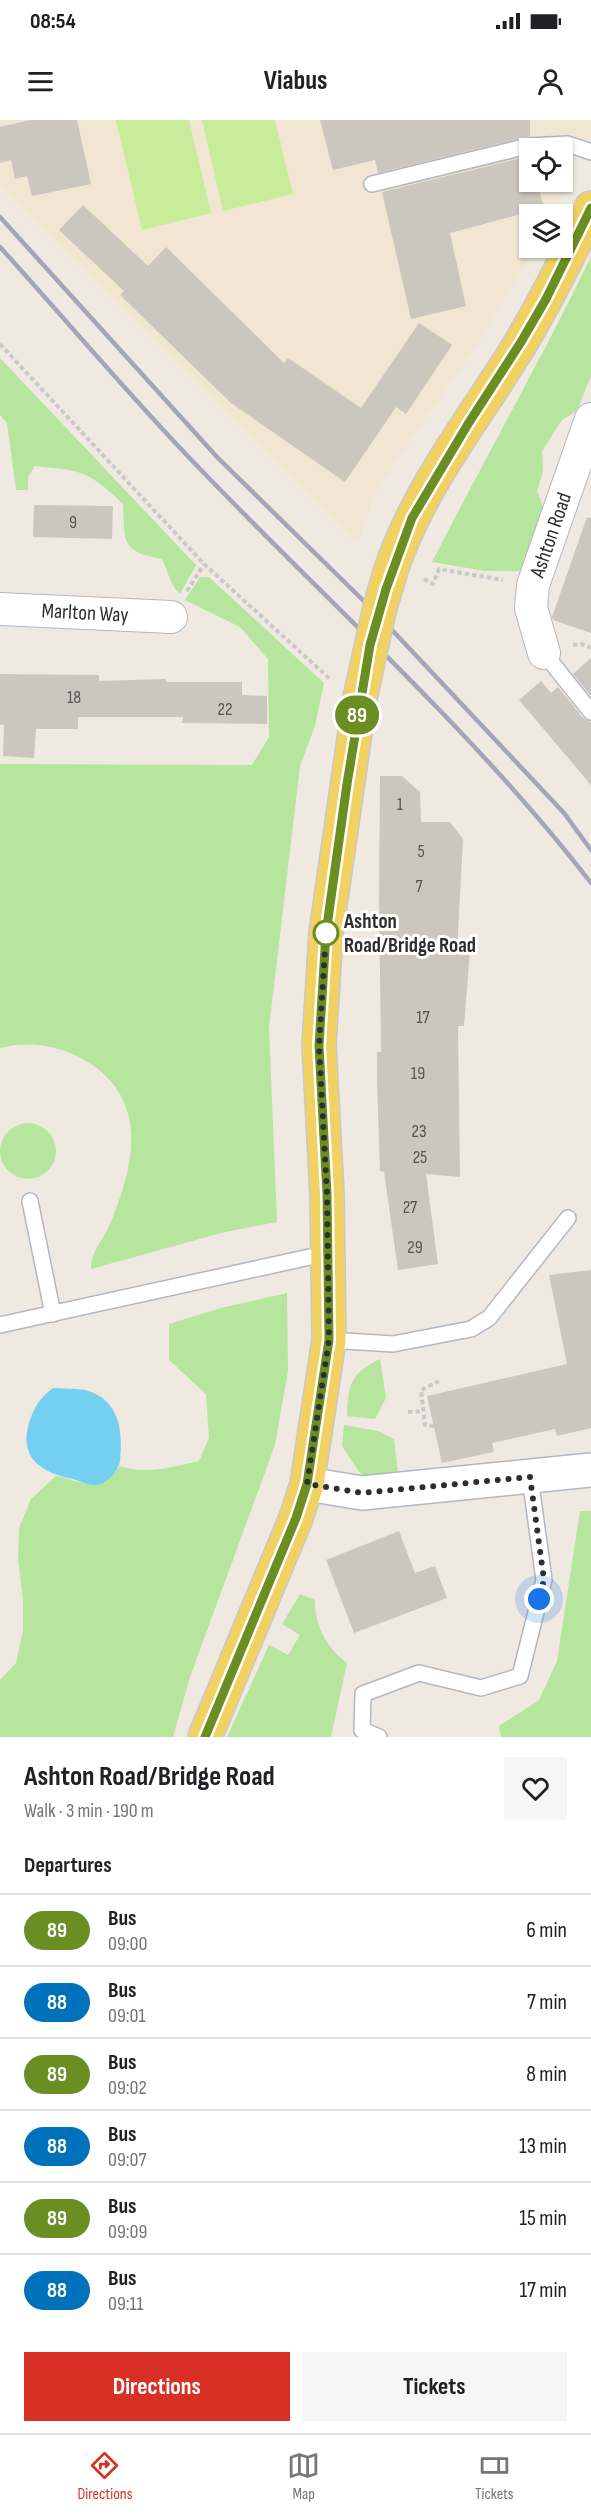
<!DOCTYPE html>
<meta charset="utf-8">
<style>
:root{--surface:#fff;--page:#f6f6f6;--text:#202124;--muted:#757577;--line:#e0e0e0;--accent:#d93025}
body{margin:0;font-family:"Sofia Sans Condensed",sans-serif;background:var(--page);color:var(--text);height:100vh;display:flex;flex-direction:column;font-size:22px;white-space:nowrap}
*{box-sizing:border-box;margin:0}
p{font-size:20px;color:var(--muted)}
.icon{flex:none;width:33px;height:33px;fill:none;stroke:currentColor;stroke-width:2;stroke-linecap:round;stroke-linejoin:round}
.map{position:relative;height:1617px;overflow:hidden}
.drawer{display:flex;flex-direction:column;background:var(--surface);flex:1}
.drawer>*{flex:none}
.badge{padding:0 12px;border-radius:20px;font-size:21px;line-height:39px}
.buttons{position:absolute;left:519px;top:18px;display:grid;gap:12px}
.buttons a{display:grid;place-items:center;width:54px;height:54px;border-radius:0px;background:var(--surface);box-shadow:0 2px 4px #0004;font-size:30px}
.you{position:absolute;width:30px;height:30px;margin:-15px;border:4px solid #fff;border-radius:50%;background:#1a73e8;box-shadow:0 0 0 9px #1a73e833}
.map>.badge{position:absolute;translate:-50% -50%;box-shadow:0 0 0 3px #fff}
h2{padding:0 24px;font-size:22px;line-height:54px}
.round{display:grid;place-items:center;flex:none;width:63px;height:63px;border-radius:0px;background:var(--page)}
.head{display:flex;align-items:center;justify-content:space-between;height:102px;padding:0 24px}
h1{font-size:28px;font-weight:700;line-height:45px}
.cta{display:flex;gap:12px;margin-top:auto;padding:12px 24px}
.cta a{flex:1;height:69px;border-radius:0px;background:var(--accent);color:#fff;font-size:24px;font-weight:700;line-height:69px;text-align:center}
.cta a+a{background:var(--page);color:var(--text)}
ul{padding:0;list-style:none}
li{display:flex;align-items:center;gap:18px;height:72px;padding:0 24px;border-top:2px solid var(--line)}
li div{flex:1}
li b{display:block;font-size:22px}
li em{font-style:normal}
li .badge{min-width:66px;font-weight:700;text-align:center}
.status{display:flex;justify-content:space-between;align-items:center;height:42px;padding:0 30px;background:var(--surface);direction:ltr}
.status svg{height:16px;fill:currentColor}
header{display:flex;justify-content:space-between;align-items:center;height:78px;padding:0 24px;background:var(--surface);font-size:27px;font-weight:700}
.menu{display:flex;justify-content:space-around;align-items:center;height:84px;border-top:2px solid var(--line);background:var(--surface);font-size:16px;color:var(--muted)}
.menu a{display:grid;justify-items:center;gap:3px}
.menu .current{color:var(--accent)}
.map>svg:first-child{display:block}
</style>
<div class="status"><b>08:54</b><svg viewBox="0 0 49 12"><path d="M0 12V9h3v3zM5 12V6h3v6zM10 12V3h3v9zM15 12V0h3v12zM26 1h20v11H26zM47 4h2v5h-2z"/></svg></div>
<header><svg class="icon" aria-label="menu" viewBox="0 0 24 24"><path d="M4 6h16M4 12h16M4 18h16"/></svg>Viabus<svg class="icon" aria-label="person" viewBox="0 0 24 24"><circle cx="12" cy="8" r="4"/><path d="M4 21q1-7 8-7t8 7"/></svg></header>
<div class="map">
<svg width="591" height="1617" viewBox="0 0 591 1617">
<rect width="100%" height="100%" fill="#efe9e1"/>
<path fill="#f0e6d1" fill-rule="evenodd" d="M0,0h591v15l-38,79h-23v34h5l-59,98 -96,138 -10,22 -12,39 -358,-358zM530,28h32v34h-32z"/>
<path fill="#b6e59e" d="M591,137v119l-14,35 -15,9 -20,31 1,21 -6,19 7,18 -22,62h-37l-53,-9c52,-102 109,-202 159,-305z
M0,238l196,207 -16,29c-10,-9 -12,-23 -18,-35 -42,-8 -37,-17 -39,-55 -35,-34 -41,-33 -88,-38l-7,11v13h-12l-9,-67 -7,-8z
M200,457h9l115,106 -9,43 -15,40 -31,262 8,194 -52,10 -134,37c0,-18 12,-28 19,-45 23,-56 40,-120 -19,-160 -27,-18 -60,-24 -91,-16v-284l252,1 17,-28 -1,-78 -28,-32 -55,-27z
M0 1031a28 28 0 1 1 56 0a28 28 0 1 1-56 0Z
M287,1173l1,78 -13,74 -85,232 -17,60h-173v-57l16,-17 7,-33v-31l-5,-39 1,-32 12,-29 25,-23c32,7 40,18 64,-10 25,9 53,1 79,-5l10,-23 -3,-44 -37,-34v-36l52,-16z
M380,1239l6,39 -11,21 -28,-3c1,-32 4,-43 33,-57z
M344,1305l34,6 16,8 5,42 -21,2 -19,-11 -17,-26z
M580,1391h11v226h-90l-2,-11 40,-26 18,-39z
M300,1474l15,6c0,26 11,47 32,63l-16,74h-104l42,-92 19,10 12,-20 -18,-11z"/>
<path fill="#c9ec9a" d="M116,0h73l22,93 -69,17z
M202,0h73l18,74 -70,17z"/>
<path fill="#75cff0" d="M53,1268c10,1 22,0 32,2 35,9 38,41 35,71 -1,9 -14,24 -24,24 -7,1 -16,-4 -23,-6 -32,-6 -56,-22 -43,-59 5,-15 11,-23 23,-32z"/>
<path fill="#cbc7bf" d="M31,0h46l14,64 -59,12 -5,-20 -12,3 -4,-19 -11,3v-36z
M320,0h210v16l-152,37 -3,-13 -42,10z
M529,36l1,26h7l7,26 -94,25 16,73 -55,13 -29,-127z
M83,85l65,61 18,-19 118,116 4,-5 73,50 58,-85 33,22 -46,69 -10,-7 -51,75 -114,-79 -111,-108 4,-4 -65,-61z
M34,385l79,1 -1,33 -79,-2z
M587,397l4,1v115l-38,-13 -1,-3z
M591,538v38l-18,-22z
M0,554l99,1v6l67,-2v3h76v13l25,1v28l-85,-1 1,-6h-105v12h-42l-2,29 -31,-2 1,-31h-4z
M541,561l10,12 7,-6 25,31 8,4v63l-72,-85z
M380,656h22l18,16 1,30h29l13,17 -6,112h13l-6,75h-6l2,151 -34,-3 12,90 -40,6 -14,-98 -4,-1 -3,-89v-30h4l-2,-154z
M591,1150v158l-34,8 -2,-7 -63,14 2,9 -52,11 -15,-67 140,-32 -18,-89z
M399,1411l16,42 20,-7 12,32 -93,35 -28,-73z"/>
<g fill="none" stroke-linecap="round" stroke-linejoin="round">
<g stroke="#b4b7c1" stroke-width="18">
<path id="service" d="M372,64l156,-38 40,-2 23,8
M544,533l47,59
M30,1081l23,113
M0,1205l328,-72
M329,1220l64,4 78,-15 18,-11 79,-100
M379,1617l-17,-7 1,-36 56,-21 62,15 39,-12 24,-96 -14,-103"/>
</g>
<g stroke="#b4b7c1" stroke-width="34">
<path id="minor" d="M0,489l171,8
M544,533l-13,-45 2,-23 58,-166"/>
</g>
<g stroke="#b4b7c1" stroke-width="36">
<path id="tertiary" d="M307,1364l55,9 229,-23"/>
</g>
<g stroke="#c9c9c9" stroke-width="36">
<path id="primary" d="M391,450c28,-84 85,-153 131,-229 25,-43 48,-88 69,-133
M205,1617l91,-219 11,-34 22,-144 -2,-146 -8,-149 7,-112 34,-235"/>
</g>
<path stroke="#c9c9c9" stroke-width="4" stroke-dasharray="4.5 3" stroke-linecap="butt" d="M562,55l7,13
M0,224l204,220 127,116
M424,459l9,5 6,-15 64,11
M187,471l17,-27
M573,525l9,-1 9,4
M408,1292l15,-1
M434,1306l-9,-1 -4,-35 18,-9"/>
<use href="#service" stroke="#fff" stroke-width="15"/>
<use href="#minor" stroke="#fff" stroke-width="32"/>
<use href="#tertiary" stroke="#fff" stroke-width="33"/>
<use href="#primary" stroke="#f2d163" stroke-width="33"/>
<path stroke="#a3a6b8" stroke-width="4.5" d="M0,97l217,240 160,157 187,199 27,37
M0,127c68,75 133,153 203,225 131,136 273,262 388,411"/>
<g stroke="#c9c9c9" stroke-width="36" stroke-linecap="butt">
<path id="primary-bridge" d="M360,578l20,-91 11,-37"/>
</g>
<use href="#primary-bridge" stroke="#f2d163" stroke-width="33"/>
</g>
<g fill="none" stroke-linecap="round" stroke-linejoin="round">
<g stroke="#fff" stroke-width="14">
<path id="line" d="M205,1617l91,-219 11,-34 22,-144 -2,-146 -8,-148 7,-113 21,-149 23,-139 16,-56 26,-71 56,-94 53,-82 25,-43 45,-91"/>
</g>
<use href="#line" stroke="#6b8e23" stroke-width="9"/>
<path stroke="#2e2e2e" stroke-width="6" stroke-dasharray="0 10.8" d="M326,813l-7,113 8,148 2,146 -22,144 55,9 168,-16 14,103 -5,19"/>
</g>
<circle fill="#fff" stroke="#6b8e23" stroke-width="3" cx="326" cy="813" r="12"/>
<g text-anchor="middle" dominant-baseline="central" stroke-width="6" stroke-linejoin="round" paint-order="stroke">
<g font-size="18" fill="#555452">
<text x="73" y="402">9</text>
<text x="74" y="577">18</text>
<text x="225" y="589">22</text>
<text x="400" y="684">1</text>
<text x="421" y="731">5</text>
<text x="419" y="766">7</text>
<text x="423" y="897">17</text>
<text x="418" y="953">19</text>
<text x="419" y="1011">23</text>
<text x="420" y="1037">25</text>
<text x="410" y="1087">27</text>
<text x="415" y="1127">29</text>
</g>
<g font-size="21" fill="#2e2e2e" stroke="#fff">
<text transform="translate(551 415) rotate(-71)">Ashton Road</text>
<text transform="translate(85 493) rotate(3)">Marlton Way</text>
</g>
<g font-size="21" font-weight="bold" fill="#2e2e2e" stroke="#fff" text-anchor="start">
<text x="344" y="801">Ashton<tspan x="344" dy="24">Road/Bridge Road</tspan></text>
</g>
</g>
</svg>
<div class="buttons">
<a><svg class="icon" aria-label="locate" viewBox="0 0 24 24"><circle cx="12" cy="12" r="6"/><path d="M12 2v4M12 18v4M2 12h4M18 12h4"/></svg></a>
<a><svg class="icon" aria-label="layers" viewBox="0 0 24 24"><path d="M12 4l9 5-9 5-9-5zM3 14l9 5 9-5"/></svg></a>
</div>
<div class="you" style="left:539px;top:1479px"></div>
<b class="badge" style="left:357px;top:595px;background:#6b8e23;color:#fff">89</b>
</div>
<section class="drawer">
<div class="head"><div><h1>Ashton Road/Bridge Road</h1><p>Walk · 3 min · 190 m</p></div><a class="round"><svg class="icon" aria-label="heart" viewBox="0 0 24 24"><path d="M12 20l-8-8c-3-5 5-10 8-4 3-6 11-1 8 4z"/></svg></a></div>
<h2>Departures</h2>
<ul>
<li><span class="badge" style="background:#6b8e23;color:#fff">89</span><div><b>Bus</b><p>09:00</p></div><em>6 min</em></li>
<li><span class="badge" style="background:#0072bc;color:#fff">88</span><div><b>Bus</b><p>09:01</p></div><em>7 min</em></li>
<li><span class="badge" style="background:#6b8e23;color:#fff">89</span><div><b>Bus</b><p>09:02</p></div><em>8 min</em></li>
<li><span class="badge" style="background:#0072bc;color:#fff">88</span><div><b>Bus</b><p>09:07</p></div><em>13 min</em></li>
<li><span class="badge" style="background:#6b8e23;color:#fff">89</span><div><b>Bus</b><p>09:09</p></div><em>15 min</em></li>
<li><span class="badge" style="background:#0072bc;color:#fff">88</span><div><b>Bus</b><p>09:11</p></div><em>17 min</em></li>
</ul>
<div class="cta"><a>Directions</a><a>Tickets</a></div>
</section>
<nav class="menu">
<a class="current"><svg class="icon" aria-label="directions" viewBox="0 0 24 24"><path d="M12 3l9 9-9 9-9-9zM9 14v-3h6M13 9l2 2-2 2"/></svg>Directions</a>
<a><svg class="icon" aria-label="map" viewBox="0 0 24 24"><path d="M3 6l6-2 6 2 6-2v14l-6 2-6-2-6 2zM9 4v14M15 6v14"/></svg>Map</a>
<a><svg class="icon" aria-label="tickets" viewBox="0 0 24 24"><path d="M3 7h18v10H3zM15 7v10"/></svg>Tickets</a>
</nav>
